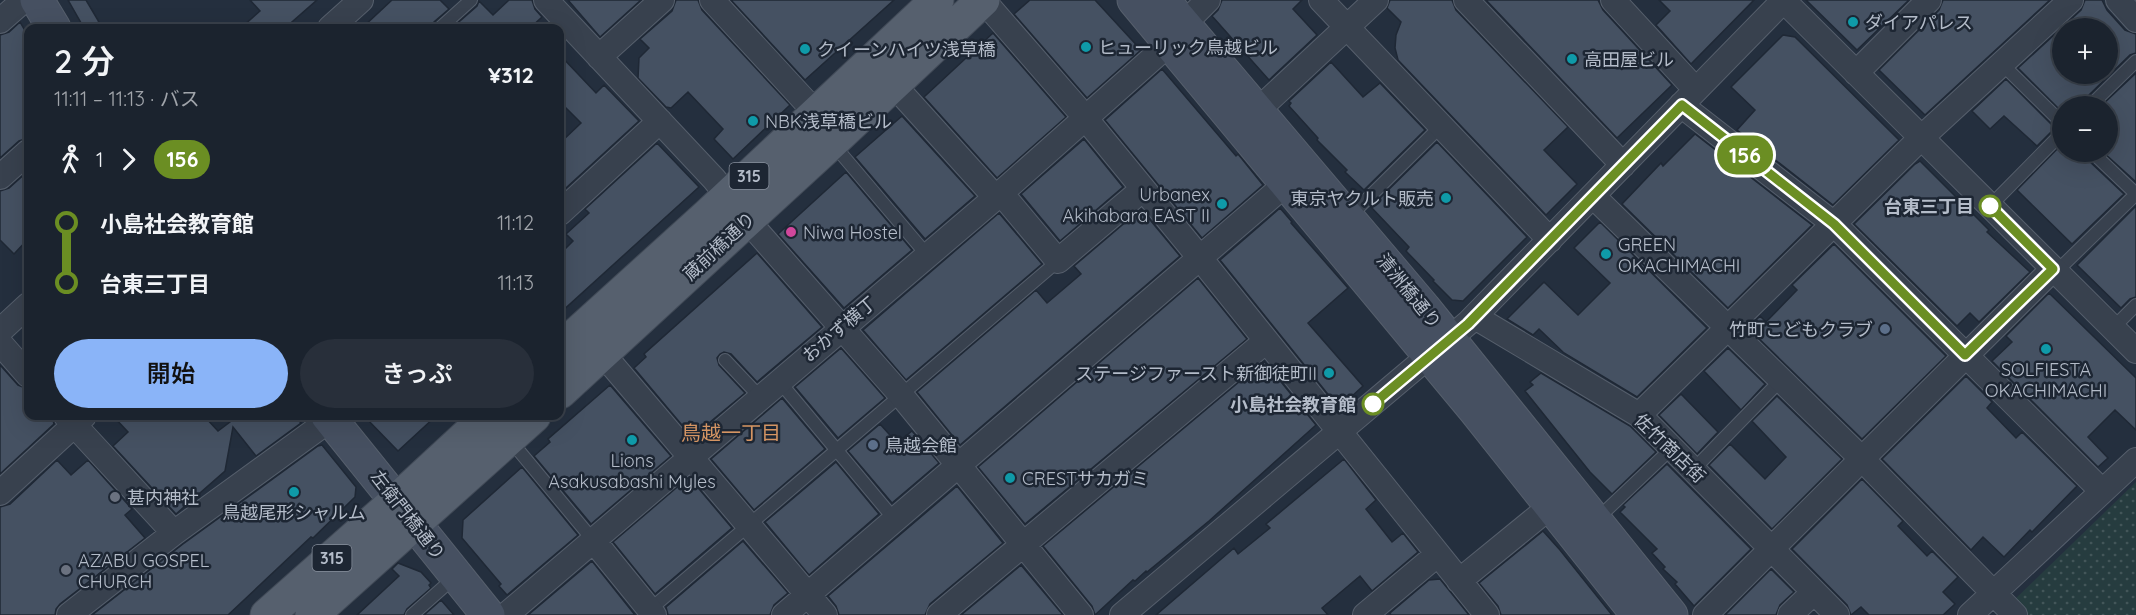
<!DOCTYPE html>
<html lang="ja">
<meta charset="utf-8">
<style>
:root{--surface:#1b232e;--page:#282f3a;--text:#f1f3f6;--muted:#a0a4aa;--line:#39404a;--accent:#8ab4f8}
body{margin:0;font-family:Quicksand,"Noto Sans JP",sans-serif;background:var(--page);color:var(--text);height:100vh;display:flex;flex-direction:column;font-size:22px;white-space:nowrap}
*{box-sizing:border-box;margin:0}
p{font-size:20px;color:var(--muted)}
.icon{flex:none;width:33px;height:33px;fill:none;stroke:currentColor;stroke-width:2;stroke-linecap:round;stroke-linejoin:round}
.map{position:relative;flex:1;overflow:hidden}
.sheet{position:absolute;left:24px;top:24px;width:540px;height:396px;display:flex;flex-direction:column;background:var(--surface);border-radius:12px;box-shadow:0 6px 24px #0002,0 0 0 2px var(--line)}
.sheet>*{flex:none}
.badge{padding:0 12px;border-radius:20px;font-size:21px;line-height:39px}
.buttons{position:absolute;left:2052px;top:18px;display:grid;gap:12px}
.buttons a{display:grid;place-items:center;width:66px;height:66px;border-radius:50%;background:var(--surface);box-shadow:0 6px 24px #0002,0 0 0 2px var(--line);font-size:30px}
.map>.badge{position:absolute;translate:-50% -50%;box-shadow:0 0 0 3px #fff}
.legs{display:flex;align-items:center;gap:9px;height:66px;padding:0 30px;font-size:20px}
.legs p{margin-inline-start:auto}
.headline{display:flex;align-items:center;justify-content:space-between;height:102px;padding:0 30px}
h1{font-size:33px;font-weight:600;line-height:45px}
.action{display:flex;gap:12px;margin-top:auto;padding:12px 30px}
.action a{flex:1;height:69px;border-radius:36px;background:var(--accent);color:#111;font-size:24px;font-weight:600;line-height:69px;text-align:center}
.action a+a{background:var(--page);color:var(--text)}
ul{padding:0 30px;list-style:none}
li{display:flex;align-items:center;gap:21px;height:60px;font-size:22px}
li i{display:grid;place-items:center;width:9px;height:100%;margin:0 8px;background:currentColor}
li i::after{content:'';width:15px;height:15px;margin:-8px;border:4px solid;border-radius:50%;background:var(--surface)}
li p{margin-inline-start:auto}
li:first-child i{background:linear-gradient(#0000 50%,currentColor 0)}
li:last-child i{background:linear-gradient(currentColor 50%,#0000 0)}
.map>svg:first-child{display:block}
</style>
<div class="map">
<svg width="2136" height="615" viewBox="0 0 2136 615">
<defs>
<pattern id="park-dots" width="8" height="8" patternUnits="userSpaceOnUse" patternTransform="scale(1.5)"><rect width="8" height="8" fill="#263c3f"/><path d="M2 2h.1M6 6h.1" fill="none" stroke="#435659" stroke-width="1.8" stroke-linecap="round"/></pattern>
</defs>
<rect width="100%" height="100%" fill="#242f3e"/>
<path fill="url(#park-dots)" d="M2136,482v133h-111l-13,-13z"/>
<path fill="#455162" stroke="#1f2835" stroke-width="1.5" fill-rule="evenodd" d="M68,0h18l13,22 -11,6h-4z
M250,0h67l-32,28h-44l19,-17z
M392,0h48l9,9 -15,13 -2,6h-70z
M509,0h23l3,9 7,8 -12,11h-78l25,-22 2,-5 14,14z
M568,0h73l-41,37z
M676,0h22l4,10 88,95 -57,54 -19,-20 9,-10 -35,-37 -17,16 -5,-1 -28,-29 1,-20 10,-10 -9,-9 32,-28z
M731,0h163l-89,80z
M1030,0h65l46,50 -54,48 -73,-84z
M1222,0h80l-9,9 24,26 -48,45 -57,-64 6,-6z
M1390,0h62l4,10 112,117 -24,23 33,34 -31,31 -148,-155 -3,-12 1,-13 5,-13 -14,-14z
M1486,0h112l5,10 69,75 -55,53z
M1659,0h95l-63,64 -35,-39 14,-14z
M1806,0h103l-52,50z
M1943,0h107l-125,115 -46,-45 60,-60z
M2085,0h17l5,10 18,20 11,4v19l-6,2 -46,45 -2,6h-20v6l-44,-44 63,-58zM2062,28h46v46h-46z
M20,22l8,14v102l-9,3 -19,17v-123l9,-3z
M993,33l73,84 -69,61 -73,-81z
M1783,35l12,2 104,103 -66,65 -96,-75 18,-20 -24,-23z
M560,55l36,38 8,-8 35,36 -73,67 -6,-7v-38l21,-20 -21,-21z
M1331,62l32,35 17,-14 45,47 -61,60 -19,-18 2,-2 -30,-30 1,-2 -29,-32 2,-3 -2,-2z
M1162,69l74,87 2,-2 25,31 -61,53 -97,-118z
M2136,73v109l-33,-30h5v-46h-7z
M2006,79l49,49 -18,18 -33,-30 -14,13 -18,-18z
M902,116l73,80 -50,43 -70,-82z
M1695,134l117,91 -84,83 -106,-104 39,-41 2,3z
M1084,139l39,48 -63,54 -39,-47z
M1437,142l90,95 -64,64 -11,-1 -19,-19 1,-1 -28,-29 3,-4 -38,-40z
M657,143l42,44 -139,126v-59l13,-13 -7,-7 23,-21 -4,-4z
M2062,144v8h22l2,6 38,36 -52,50 -55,-54z
M1920,161l69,69 -2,2 43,40 -51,50 -9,-9 -13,13 -103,-102 61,-60z
M28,171v68l-14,15 -14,-14v-49l9,-3z
M846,172l66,78 -68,58 -66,-74z
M2136,206v91l-6,2 -9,9 -44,-43z
M1280,208l12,14 -1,1 57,65 -40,35 55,63 -24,22 -119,-148z
M1141,209l39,47 -220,189 -43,-53 119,-102 11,13 34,-29 -7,-8z
M999,213l43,51 -136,116 -43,-50z
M1600,222l107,106 -70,69 -73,-44 -25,-24 -6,6 -26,-16 37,-37 34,33 32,-32 -36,-35z
M1834,244l112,112 -84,83 -114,-111 12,-12 6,6 31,-32 -5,-5z
M757,253l65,74 -65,55 -26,-28 -7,-2 -4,2 -3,4 2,7 26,28 -53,44 -58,-69 12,-11 -2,-3z
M1198,278l49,61 -222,185 -47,-57z
M2049,293l87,85v52l-21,-20 -27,27 20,21 -10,9 -106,-106 20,-19 -6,-6z
M841,348l44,50 -47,40 -43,-51z
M1728,348l37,36 -24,26 -37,-39z
M1264,361l52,64 -107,96 -62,51 -1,-1 -11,10 -2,-1 -38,35 -3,-9 -49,-60z
M0,365l18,20 10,4v27h24l2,8 -54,50z
M1541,373l89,53 26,26 -44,42 -22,-22 -65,-81 8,-6 -3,-3z
M1966,376l26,26 -5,6 29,30 6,-6 55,54 -45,46 -2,-2 -26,27 -21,-20 -12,13 -89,-91z
M610,385l61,71 -80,68 -57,-68 16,-14 -2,-3z
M1681,394l37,38 -21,22 -38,-39z
M1777,396l65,63 -70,70 -63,-64 21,-21 35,35 21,-22 -34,-36z
M782,398l43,51 -71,61 -43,-51z
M113,416h91l14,15 20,-15h56l7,7 -45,33 -23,-29 -8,44 -49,43 -63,-68 15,-14z
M364,416h72l-38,35z
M880,424l17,19 15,-12 27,32 -47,40 -44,-52z
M322,445l34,42 -1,10 -42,41 -2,-1 -83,78h-136l91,-71 135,-98z
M1344,459l32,41 -10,9 26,33 11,-9 15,19 -46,39 -12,-15 -38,32 6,7h-172l78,-67 4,6 32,-26 -4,-4z
M57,460l14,15 17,-15 44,49 -7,6 20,23 -85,66 -4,5 -1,6h-55v-108l10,-3z
M836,462l43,52 -70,61 -44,-53z
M1667,464l84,85 -57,57 -19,-22 2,-2 -14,-13 2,-2 -13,-14 5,-4 -37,-37 5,-5 -2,-2z
M522,467l56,68 -71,60 -8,-9 2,-2 -39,-46 1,-18z
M689,477l43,51 -77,66 -42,-52z
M1862,479l41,42 -5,5 29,30 5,-5 26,26 -15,15 12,12 -12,11h-74l-8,-8 -10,8 -4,-10 -55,-56z
M957,486l46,57 -73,61 -5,11h-86l-3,-9 -8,-10z
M1543,531l17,19 52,65h-111l-3,-9 -19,-23z
M743,541l45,52 -14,12 -4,10h-102l-2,-8z
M592,561l43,54h-107z
M398,563l23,9 10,11 -2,2 2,3 -24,21 -3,6h-47l42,-39 -7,-7z
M1021,565l42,50h-102z
M1771,569l23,23 -14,13 -4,10h-51z
M1440,579l29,36h-78l-1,-2 39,-33z
M441,600l13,15h-30z"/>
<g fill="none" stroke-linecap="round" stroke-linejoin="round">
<g stroke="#565f6c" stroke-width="14">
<path id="lane" d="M440,28l31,-28
M2002,64l60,59
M2090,106l46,-45
M833,144l94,111
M2092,152l44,42
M1990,206l72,-73
M1348,218l93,-92
M2056,272l80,-78
M2113,328l23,-23
M725,360l35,37
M779,381l116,139
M510,440l83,100
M1693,470l88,-90
M1596,520l76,-72
M647,612l411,-351
M412,615l44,-39"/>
</g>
<g stroke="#565f6c" stroke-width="26">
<path id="street" d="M546,0l168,179 33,41 154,175 180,220
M712,0l104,113
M983,0l94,108 123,150 287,357
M1321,0l229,240
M1466,0l157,165
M1613,0l83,90
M1783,0l353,351
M2118,0l18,20
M0,21l24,-21
M1184,24l24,-24
M330,28l31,-28
M599,57l63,-57
M1856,73l73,-73
M892,83l104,115
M1681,105l153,119 268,267
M1258,110l118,-110
M0,177l28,-25
M1001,193l57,68 85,-72
M1593,196l268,262 154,157
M560,213l100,-92
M1475,317l164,98 198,200
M0,331l28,-26
M0,343l28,32
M602,353l223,262
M1639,415l282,-277 150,-138
M66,416l108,117
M0,493l84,-77
M593,540l61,75
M1459,581l92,-75
M69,615l105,-82 161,-117
M506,615l495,-422 170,-151
M784,615l503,-432
M939,615l327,-274
M1122,615l346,-292 316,-323
M1365,615l73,-61
M1705,615l348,-346
M1790,615l24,-23
M1970,615l166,-155"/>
</g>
<g stroke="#565f6c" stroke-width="35">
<path id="secondary" d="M37,0l17,28
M1134,0l341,410 163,205
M1163,0l261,308 247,307
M328,416l160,199"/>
</g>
<g stroke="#414a57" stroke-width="35">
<path id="primary" d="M560,349l148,-134 229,-215
M560,392l272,-250 151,-142
M267,615l129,-114 92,-85
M312,615l222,-199"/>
</g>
<use href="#lane" stroke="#38414e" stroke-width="12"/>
<use href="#street" stroke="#38414e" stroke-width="24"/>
<use href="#secondary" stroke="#465061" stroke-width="33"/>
<use href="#primary" stroke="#56606e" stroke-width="33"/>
</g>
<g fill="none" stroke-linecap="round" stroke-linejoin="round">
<g stroke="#fff" stroke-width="14">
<path id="line-1" d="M1373,404l95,-80 214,-219 152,119 131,131 88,-86 -63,-63"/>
</g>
<use href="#line-1" stroke="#6b8e23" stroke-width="9"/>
</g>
<g fill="#0f9aa8" stroke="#1d2633" stroke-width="2">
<circle cx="1853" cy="22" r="6"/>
<circle cx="1086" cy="47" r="6"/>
<circle cx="805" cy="49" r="6"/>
<circle cx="1572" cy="59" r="6"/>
<circle cx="753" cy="121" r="6"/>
<circle cx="1446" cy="198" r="6"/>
<circle cx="1222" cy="204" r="6"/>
<circle cx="1606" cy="254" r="6"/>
<circle cx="2046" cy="349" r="6"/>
<circle cx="1329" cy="373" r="6"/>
<circle cx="632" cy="440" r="6"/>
<circle cx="1010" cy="478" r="6"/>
<circle cx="294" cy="492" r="6"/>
</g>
<g fill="#fff" stroke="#6b8e23" stroke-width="3">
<circle cx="1990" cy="206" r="10"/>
<circle cx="1373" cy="404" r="10"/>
</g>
<circle fill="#d1479c" stroke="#1d2633" stroke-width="2" cx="791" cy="232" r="6"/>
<g fill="#5c6f8a" stroke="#1d2633" stroke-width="2">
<circle cx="1885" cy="329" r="6"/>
<circle cx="873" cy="445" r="6"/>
</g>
<g fill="#6b7280" stroke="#1d2633" stroke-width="2">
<circle cx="115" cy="497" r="6"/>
<circle cx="66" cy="570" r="6"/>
</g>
<g text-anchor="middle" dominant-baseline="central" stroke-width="5" stroke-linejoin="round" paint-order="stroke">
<g fill="#1d2633" stroke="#878f9c" stroke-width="1.5">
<rect x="729.5" y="163" width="39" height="26" rx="4.5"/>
<rect x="312.5" y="545" width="39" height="26" rx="4.5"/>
</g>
<g font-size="16" font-weight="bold" fill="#b4bcc9">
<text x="749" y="176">315</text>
<text x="332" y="558">315</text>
</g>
<g font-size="18" fill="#b4bcc9" stroke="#1d2633" text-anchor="start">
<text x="1865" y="22">ダイアパレス</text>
<text x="1098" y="47">ヒューリック鳥越ビル</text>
<text x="817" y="49">クイーンハイツ浅草橋</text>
<text x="1584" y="59">高田屋ビル</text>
<text x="765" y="121">NBK浅草橋ビル</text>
<text x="1210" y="194" text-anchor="end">Urbanex<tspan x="1210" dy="21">Akihabara EAST II</tspan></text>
<text x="1434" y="198" text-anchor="end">東京ヤクルト販売</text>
<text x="803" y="232">Niwa Hostel</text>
<text x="1618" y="244">GREEN<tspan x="1618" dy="21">OKACHIMACHI</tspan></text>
<text x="1873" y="329" text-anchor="end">竹町こどもクラブ</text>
<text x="2046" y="369" text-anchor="middle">SOLFIESTA<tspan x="2046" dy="21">OKACHIMACHI</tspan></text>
<text x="1317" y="373" text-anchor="end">ステージファースト新御徒町II</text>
<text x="885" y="445">鳥越会館</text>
<text x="632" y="460" text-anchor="middle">Lions<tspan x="632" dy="21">Asakusabashi Myles</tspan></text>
<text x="1022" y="478">CRESTサカガミ</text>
<text x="127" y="497">甚内神社</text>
<text x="294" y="512" text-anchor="middle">鳥越尾形シャルム</text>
<text x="78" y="560">AZABU GOSPEL<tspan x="78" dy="21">CHURCH</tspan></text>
</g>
<g font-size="18" font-weight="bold" fill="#b4bcc9" stroke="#1d2633" text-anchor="end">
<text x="1974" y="206">台東三丁目</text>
<text x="1356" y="404">小島社会教育館</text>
</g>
<g font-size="18" fill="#b4bcc9" stroke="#1d2633">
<text transform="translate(719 246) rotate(-43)">蔵前橋通り</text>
<text transform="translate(1409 291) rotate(51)">清洲橋通り</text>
<text transform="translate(839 329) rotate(-40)">おかず横丁</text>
<text transform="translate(1670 448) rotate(44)">佐竹商店街</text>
<text transform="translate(408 515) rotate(52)">左衛門橋通り</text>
</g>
<g font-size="20" fill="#d59563" stroke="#1d2633">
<text x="731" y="432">鳥越一丁目</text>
</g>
</g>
</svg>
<div class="buttons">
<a>+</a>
<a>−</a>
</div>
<b class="badge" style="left:1745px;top:155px;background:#6b8e23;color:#fff">156</b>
<section class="sheet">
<div class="headline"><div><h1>2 分</h1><p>11:11 – 11:13 · バス</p></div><b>¥312</b></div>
<div class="legs"><svg class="icon" aria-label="walk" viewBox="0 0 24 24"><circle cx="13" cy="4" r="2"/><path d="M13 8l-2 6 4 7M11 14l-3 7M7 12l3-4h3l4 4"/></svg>1<svg class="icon" aria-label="forward" viewBox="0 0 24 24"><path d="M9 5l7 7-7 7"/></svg><b class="badge" style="background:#6b8e23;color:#fff">156</b></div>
<ul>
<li><i style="color:#6b8e23"></i><b>小島社会教育館</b><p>11:12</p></li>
<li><i style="color:#6b8e23"></i><b>台東三丁目</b><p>11:13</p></li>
</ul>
<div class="action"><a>開始</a><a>きっぷ</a></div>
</section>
</div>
